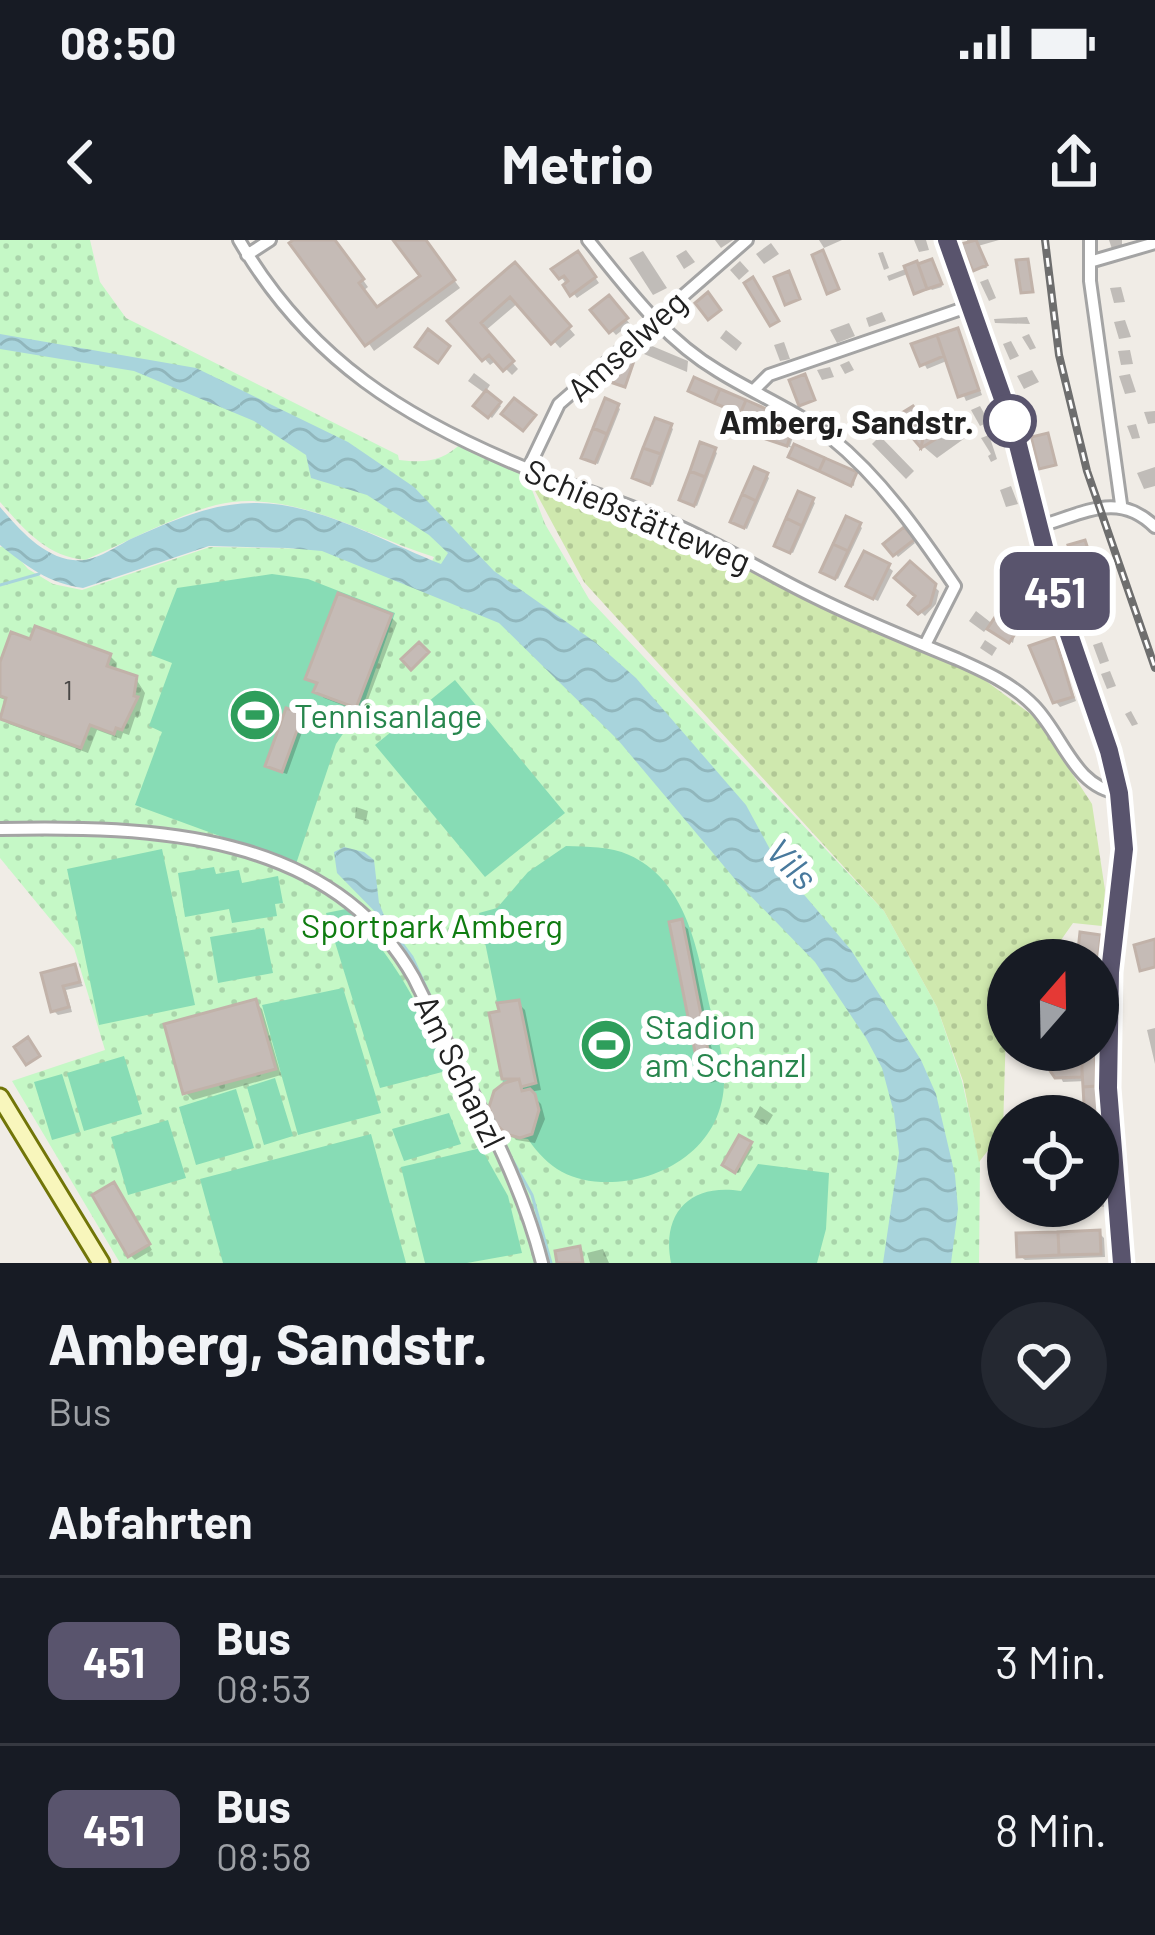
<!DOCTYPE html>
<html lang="de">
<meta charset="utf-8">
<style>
:root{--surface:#171b24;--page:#242831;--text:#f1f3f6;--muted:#9ea1a6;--line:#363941}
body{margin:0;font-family:Barlow,sans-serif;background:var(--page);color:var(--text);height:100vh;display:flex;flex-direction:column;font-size:45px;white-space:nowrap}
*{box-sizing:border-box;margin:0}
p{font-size:39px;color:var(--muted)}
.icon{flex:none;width:66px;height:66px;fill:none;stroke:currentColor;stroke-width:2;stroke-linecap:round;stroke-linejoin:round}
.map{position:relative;height:1023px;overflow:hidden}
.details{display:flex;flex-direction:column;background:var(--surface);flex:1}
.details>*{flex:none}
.badge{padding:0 24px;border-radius:18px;font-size:42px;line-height:78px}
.needle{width:78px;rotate:20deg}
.tools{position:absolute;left:987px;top:699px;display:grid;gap:24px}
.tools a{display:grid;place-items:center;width:132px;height:132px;border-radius:50%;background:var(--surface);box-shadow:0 3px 9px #0004;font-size:60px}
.map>.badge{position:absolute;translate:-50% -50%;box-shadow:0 0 0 6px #fff}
h2{padding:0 48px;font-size:45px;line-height:108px}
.round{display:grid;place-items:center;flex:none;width:126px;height:126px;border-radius:63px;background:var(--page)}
.overview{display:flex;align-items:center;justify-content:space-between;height:204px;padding:0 48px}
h1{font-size:57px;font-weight:700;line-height:90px}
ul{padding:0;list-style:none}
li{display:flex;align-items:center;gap:36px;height:168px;padding:0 48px;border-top:3px solid var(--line)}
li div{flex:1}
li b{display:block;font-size:45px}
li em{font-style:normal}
li .badge{min-width:132px;font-weight:700;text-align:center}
.status{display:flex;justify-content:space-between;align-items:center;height:84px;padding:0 60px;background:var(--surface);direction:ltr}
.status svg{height:33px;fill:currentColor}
header{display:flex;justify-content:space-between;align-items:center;height:156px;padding:0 48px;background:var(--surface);font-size:54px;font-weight:700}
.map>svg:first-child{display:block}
</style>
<div class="status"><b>08:50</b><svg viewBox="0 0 49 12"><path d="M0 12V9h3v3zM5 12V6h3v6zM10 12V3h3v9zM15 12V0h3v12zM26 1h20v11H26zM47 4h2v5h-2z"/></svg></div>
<header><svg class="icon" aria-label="back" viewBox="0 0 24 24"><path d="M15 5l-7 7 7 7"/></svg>Metrio<svg class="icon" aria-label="share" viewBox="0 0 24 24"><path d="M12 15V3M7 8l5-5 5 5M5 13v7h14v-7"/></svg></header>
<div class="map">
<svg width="1155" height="1023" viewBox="0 0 1155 1023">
<defs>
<pattern id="park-dots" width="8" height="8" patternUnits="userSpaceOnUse" patternTransform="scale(3)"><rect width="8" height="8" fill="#c5f8c6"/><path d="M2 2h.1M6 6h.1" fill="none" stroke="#a9d4aa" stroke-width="1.8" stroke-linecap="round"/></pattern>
<pattern id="garden-dots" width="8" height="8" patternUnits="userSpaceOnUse" patternTransform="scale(3)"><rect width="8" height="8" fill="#cfe8ae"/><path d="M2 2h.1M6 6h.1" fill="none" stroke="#b1c795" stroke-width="1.8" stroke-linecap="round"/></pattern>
<pattern id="water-waves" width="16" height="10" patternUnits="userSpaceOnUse" patternTransform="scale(3)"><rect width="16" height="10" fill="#a8d4dc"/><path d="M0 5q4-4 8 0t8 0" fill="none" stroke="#90b6bc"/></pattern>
</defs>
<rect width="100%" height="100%" fill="#f0ece6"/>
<path fill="url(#park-dots)" d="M0,0h90l10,42 26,36 272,137 1,5c28,3 42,2 64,-18l63,32 19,50 44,75 295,312 53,96 25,74 18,82 -1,100h-859l-108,-182 93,-31 -31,-102 -74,-90v-311l8,-2 20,24 25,15 29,6 128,-43 111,2 98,40 15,-32c-68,-21 -144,-70 -218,-52 -39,10 -91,38 -131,55 -39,-4 -60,-30 -85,-58z"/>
<path fill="url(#garden-dots)" d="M527,236l161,61 161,84 129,54 58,43 56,86 13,86 -3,36 -29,-3 -26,37h-39l-5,171 -24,31 -16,-81 -26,-74 -53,-96 -300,-329z"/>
<path fill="#87dcb5" d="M272,334l36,5 87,34 -31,90 -28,41 -40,120 -161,-59 27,-73 -13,-6 23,-63 -21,-8 26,-67z
M455,440l110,133 -80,64 -110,-132z
M566,606c21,1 44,0 63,9 54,24 67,87 78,139 5,26 16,54 17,81 3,65 -53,105 -112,107 -39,1 -63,-12 -84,-43l-16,-2 -22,-21 4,-25 9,-8 -14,-70 10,-2 -20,-98 18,-5 31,-36z
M162,609l33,156 -96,20 -32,-156z
M214,627l2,7 23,-4 3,13 36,-7 5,27 -8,1 2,12 -45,7 -3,-14 -44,8 -7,-44z
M346,669c51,49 73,99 104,161l-70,18 -54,-175z
M264,688l9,45 -55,10 -8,-46z
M343,748l38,125 -83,22 -36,-130z
M124,816l18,58 -58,17 -17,-58z
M62,834l18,58 -28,8 -18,-58z
M275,838l18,58 -29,9 -17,-58z
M236,849l18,59 -58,17 -17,-58z
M449,873l12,31 -57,17 -12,-32z
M168,880l18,58 -58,17 -17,-58z
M371,894l35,129h-183l-23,-84z
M481,908l27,48 14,57 -55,10h-42l-24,-96z
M758,924l71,9 -3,56 -9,34h-146c-10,-51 20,-80 70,-72z"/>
<path fill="url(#water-waves)" d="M0,94l196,34 152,74 66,45 80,84 101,71 41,36 110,127 32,59 73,86 70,110 15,34 19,81 3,34 -7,54h-68l16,-110 -5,-40 -12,-45 -16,-30 -51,-76 -76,-78 -121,-144 -119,-117 -177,-72 -34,-3 -79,-2 -126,42c-33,-4 -57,-22 -83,-43v-38c18,21 43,50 73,53 22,3 41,-13 60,-22 39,-17 80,-36 124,-35 60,0 128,39 184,61l7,-11 -19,-18 -62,-40 -56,-17 -5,-23 -52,-34 -120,-50 -134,-22z
M344,607l20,5 10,8 5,43 9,22 -51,-52 -3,-21z"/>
<path fill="#0003" d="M298,0h36l34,47 -5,4 15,19 46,-33 -27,-37h27l36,48 -86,63z
M715,0h18l-12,8z
M819,0h23l-18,8z
M914,0h12l3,10 -10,2z
M967,0h32l-21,6 9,22 -12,1z
M1109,0h13v8l-10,1z
M771,3l8,11 -15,10 -8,-10z
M686,10l9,12 -11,7 -8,-13z
M643,11l24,37 -14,7 -24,-37z
M883,12l6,16 -5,2 -6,-17z
M582,19l17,24 -22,15 -16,-21z
M740,21l9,10 -10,9 -9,-10z
M916,25h18l8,22 -10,3 -9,-10 3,10 -9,3 -7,-20 -21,8 -2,-5z
M522,33l53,62 -15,13 -41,-46 -34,29 33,38 -6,6 -15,-15 -7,5 -39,-44z
M988,39l8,19 -7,3 -9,-19z
M1121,47l4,15 -11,1 -4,-15z
M609,59l21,25 -14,11 -22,-24z
M882,72l4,9 -17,6 -3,-9z
M1027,77l3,7 -35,-1 -1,-4z
M1125,80l6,17 -12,2 -5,-17z
M849,83l6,13 -18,7 -7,-13z
M726,90l16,13 -6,8 -16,-13z
M957,91l25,64 -16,6 -17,-41 -22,9 -12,-23z
M1029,94l7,14 -6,2 -8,-13z
M1011,101l8,15 -9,4 -7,-16z
M784,102l6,17 -10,2 -6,-16z
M645,103l43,18 -1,11 -43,-18z
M1130,110l3,14 -12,1 -3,-14z
M849,121l5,9 -9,4 -5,-9z
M830,127l4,10 -12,3 -5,-10z
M1032,130l7,12 -15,7 -7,-13z
M474,133l16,12 -5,8 16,13 -9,12 -15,-13 9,-11 -18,-13z
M1130,134l6,18 -11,2 -6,-18z
M694,153l77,21 23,12 2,2 -6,18 65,29 -1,11 -60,-27 1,-10 -23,-8 1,-13z
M617,166l3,3 -22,55 -11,-4z
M980,166l9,16 -9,4 -9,-16z
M1155,171v12l-7,1 -4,-12z
M854,177l8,11 -5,4 -9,-11z
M1136,184l4,14 -8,1 -5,-13z
M955,185l10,13 -28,20 -19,-16 9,-16z
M671,187l2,2 -20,56 -15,-5z
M989,195l8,24 -6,3 -3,-6 3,-2 -10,-16z
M880,196l34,35 -8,8 -34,-35z
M714,210l3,3 -20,53 -12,-4z
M1155,227v19l-11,3 -7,-16z
M767,236l2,2 -22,51 -11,-5z
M1011,246l7,18 -12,3 -6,-17z
M813,261l2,2 -22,50 -13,-5z
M859,285l3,3 -24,51 -12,-5z
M904,291l11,12 -17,14 -10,-13z
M1084,303l19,48 -27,9 -5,-5 10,-24z
M1030,314l11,12 3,13 -8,3 -11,-11 -4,-14z
M910,325l29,26 -3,13 -11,12 -13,-12 7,-8z
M888,327l5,4 -15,30 -23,-11z
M1041,349l12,30 -7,2 -12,-30z
M976,371l18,14 21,8 -2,10 -24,-17 -5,6 -15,-11z
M390,376l7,7 -34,90 -39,-15 -7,-7 2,-5 -10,-8z
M985,400l12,8 -5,8 -12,-8z
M1054,400l22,61 -16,6 -4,-5z
M32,402l78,14 7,7 -3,8 22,8 9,14 -7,25 -3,-1 -6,18 -6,-2 -2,6 -24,-9 -9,23 -79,-29 -7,-6 6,-17 -8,-3v-27z
M1102,402l7,19 -9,3 -7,-19z
M1110,431l6,15 -9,3 -6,-15z
M1131,471l7,13 -6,2 -7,-12z
M301,477l5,4 -19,53 -13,-4 -5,-5z
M356,567l12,4 -2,10 -11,-3z
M681,683l7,6 30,152 -8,2 -7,-7z
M74,728l9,18 -17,4 6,22 -14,3 -5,-5 -8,-35z
M255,762l7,7 19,66 -88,25 -7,-7z
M518,763l7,7 16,80 -12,2 12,12 4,15 -10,24 -19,-3 -23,-25 18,-32 -6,-5z
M1155,788v36l-8,-34z
M1048,810h11l8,12h13l14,-8 2,3 3,64 -1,-5h-16l5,-9 -1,-26 -23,1z
M760,866l13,9 -6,10 -13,-8z
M740,899l13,8 -15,26 -10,-6z
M1098,903l5,3v14h-5z
M1098,931l11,11 1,25 -31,-1h19z
M119,951l33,59 -17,10 -5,-5z
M1099,993l5,5 1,19 -80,3 -5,-4z
M603,1009l6,14h-19l-3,-10z"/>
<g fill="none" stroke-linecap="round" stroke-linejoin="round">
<path stroke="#a8d4dc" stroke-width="3" d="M0,345l39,-11
M388,685l24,32 30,65
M503,903l29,52 19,68"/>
</g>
<path fill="#c5bbb6" stroke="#c1b2a9" stroke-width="3" d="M293,0h42l29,39 -5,4 18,24 43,-31 -27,-36h33l29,40 -90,66 -76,-103z
M976,0l11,25 -14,6 -12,-27z
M823,10l16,39 -12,5 -15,-39z
M578,11l18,26 -26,19 -7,-11 5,-4 -4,-5 -5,3 -8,-10z
M932,19l10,25 -15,5 -9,-25z
M1028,19l5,33 -12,1 -5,-33z
M917,21l10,28 -13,5 -10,-28z
M515,22l56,64 -20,18 -41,-47 -29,26 33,38 -11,10 -14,-16 -7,6 -35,-40z
M789,31l11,28 -15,6 -11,-28z
M753,37l26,44 -9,5 -26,-43z
M708,52l13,18 -13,10 -13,-17z
M609,55l19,23 -19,15 -19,-23z
M958,88l21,62 -21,7 -21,-62z
M428,89l22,17 -12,17 -23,-16z
M937,95l7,21 -24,10 -9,-22z
M623,114l12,4 -10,29 -12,-4z
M805,134l10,26 -16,6 -10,-26z
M694,137l26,12 -6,14 -26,-12z
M720,149l26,11 -6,14 -26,-11z
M486,150l15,12 -13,16 -15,-12z
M514,158l22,17 -13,16 -22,-17z
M605,158l14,6 -12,30 -14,-6z
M746,160l27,12 -7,14 -26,-12z
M913,166l13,17 -5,25 -26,-31z
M945,170l12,16 -36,22 5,-25z
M775,176l20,7 -8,23 -21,-7z
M655,178l17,6 -11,30 -18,-6z
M593,188l14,6 -12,29 -14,-5z
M1048,193l8,32 -17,4 -8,-32z
M700,202l16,6 -11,29 -15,-6z
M794,204l31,14 -6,13 -31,-14z
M643,208l18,6 -11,31 -18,-7z
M825,218l32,14 -6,14 -32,-15z
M754,227l14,6 -12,28 -14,-7z
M690,231l15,6 -11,29 -15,-6z
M798,251l16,7 -12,28 -16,-8z
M742,254l14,7 -12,27 -14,-6z
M846,276l15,7 -13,28 -15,-7z
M786,278l16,8 -12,27 -16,-7z
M904,287l11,12 -22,17 -10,-12z
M1085,300l15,46 -32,10 -6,-22 15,-5 -9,-24z
M833,304l15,7 -13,28 -15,-7z
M864,311l26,13 -17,35 -27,-13z
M910,321l26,23 -6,21 -12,9 -10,-9 7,-9 -21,-18z
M338,353l54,21 -36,94 -43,-16 4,-9 -12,-4z
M995,377l22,14 -8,12 -22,-14z
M35,386l76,28 -4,12 30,10 -3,20 4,1 -16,33 -6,-2 -2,6 -24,-9 -9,23 -81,-29 6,-21 -6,-2v-34l11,-30 19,7z
M1055,397l18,60 -20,6 -24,-57z
M419,402l10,10 -18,18 -10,-11z
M286,468l17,6 -21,58 -17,-6z
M682,679l31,156 -13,2 -31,-155z
M1080,692l21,3 -3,25h-21z
M1155,699v28l-15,4 -6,-26z
M75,724l5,18 -17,4 6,21 -18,5 -10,-39z
M256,759l20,70 -93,25 -19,-70z
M519,760l17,83 -15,4 -2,-8h-17l-13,-66 10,-2 -2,-8z
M28,797l12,19 -14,9 -12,-18z
M1042,810h18l6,9h16v18l-27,1 -17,-25z
M1081,811h14l1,35 -13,1z
M519,839l3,12 8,-2 5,5 4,16 -7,24 -12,4 -14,-4 -12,-12 -5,-15 5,-16 10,-8z
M1096,846l2,30h-19v-12h5l-1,-17z
M739,895l13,7 -17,31 -13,-8z
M114,942l36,62 -22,13 -36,-62z
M1100,990l1,24 -42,1 -1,-23z
M1058,992l1,23 -42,2 -1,-24z
M580,1006l3,17h-26l-2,-12z"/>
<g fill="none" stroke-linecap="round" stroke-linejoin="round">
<g stroke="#a4a4a4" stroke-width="16">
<path id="minor" d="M239,0c70,120 167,180 294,231 48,19 98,33 145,55 47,21 91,49 137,71 46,23 94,42 142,62 27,12 56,25 77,47 29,30 41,82 85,87
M588,0c39,48 76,99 130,131 37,23 77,39 112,66 51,41 89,96 125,149l-30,59
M1090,0v41l31,223
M247,15l23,-15
M1093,21l62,-18
M755,149l14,-14 201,-69
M528,229l31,-65 188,-164
M1040,286c43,-12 78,-36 115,1
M0,589c150,-3 331,2 414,149 45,93 103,185 128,285"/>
</g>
<g stroke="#717508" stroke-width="21">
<path id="secondary" d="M947,0l68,193 43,169 52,149 9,42 5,56 -14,123 -2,116 14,175
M0,857l101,166"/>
</g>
<use href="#minor" stroke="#fff" stroke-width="10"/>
<use href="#secondary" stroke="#f8f6bc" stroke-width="15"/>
<g stroke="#6e6e6e" stroke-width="8">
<path id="rail" d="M1045,0l14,115 28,116 68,197"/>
</g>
<use href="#rail" stroke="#fff" stroke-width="3" stroke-dasharray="9" stroke-linecap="butt"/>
</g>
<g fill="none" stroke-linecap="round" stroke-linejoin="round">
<g stroke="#fff" stroke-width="27">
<path id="line" d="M947,0l68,193 43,169 51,149 10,42 5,56 -14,123 -2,116 14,175"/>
</g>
<use href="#line" stroke="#59546d" stroke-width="18"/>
</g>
<defs>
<g id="stadium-disc" transform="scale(2.7)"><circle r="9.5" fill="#2e9e5b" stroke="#fff"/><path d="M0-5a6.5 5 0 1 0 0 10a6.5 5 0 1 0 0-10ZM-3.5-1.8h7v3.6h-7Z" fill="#fff"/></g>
</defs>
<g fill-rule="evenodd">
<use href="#stadium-disc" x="255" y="475"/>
<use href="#stadium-disc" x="606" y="805"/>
</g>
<circle fill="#fff" stroke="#59546d" stroke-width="6" cx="1010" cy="181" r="24"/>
<g text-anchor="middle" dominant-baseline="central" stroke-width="12" stroke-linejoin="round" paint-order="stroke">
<g font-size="27" fill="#494746">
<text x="68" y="449">1</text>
</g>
<g font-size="33" fill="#202020" stroke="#fff">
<text transform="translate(626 105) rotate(-42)">Amselweg</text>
<text transform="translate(638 275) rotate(23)">Schießstätteweg</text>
<text transform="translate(461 831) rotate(64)">Am Schanzl</text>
</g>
<g font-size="33" font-weight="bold" fill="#202020" stroke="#fff" text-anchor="end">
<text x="974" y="181">Amberg, Sandstr.</text>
</g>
<g font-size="33" fill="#27864d" stroke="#fff" text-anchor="start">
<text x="294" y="475">Tennisanlage</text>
<text x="645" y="786">Stadion<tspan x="645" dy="38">am Schanzl</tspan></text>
</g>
<g font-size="33" fill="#0f7c10" stroke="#fff">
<text x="432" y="685">Sportpark Amberg</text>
</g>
<g font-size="36" font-style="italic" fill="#48799d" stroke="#fff">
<text transform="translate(793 623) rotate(46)">Vils</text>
</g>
</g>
</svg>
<div class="tools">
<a><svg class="needle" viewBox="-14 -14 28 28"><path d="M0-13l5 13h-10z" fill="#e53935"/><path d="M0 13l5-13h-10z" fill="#9ea1a6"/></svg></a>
<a><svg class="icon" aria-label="locate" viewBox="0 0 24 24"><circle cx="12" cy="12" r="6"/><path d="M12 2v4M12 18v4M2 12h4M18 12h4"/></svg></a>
</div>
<b class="badge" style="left:1055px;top:351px;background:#59546d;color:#fff">451</b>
</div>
<section class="details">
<div class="overview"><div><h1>Amberg, Sandstr.</h1><p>Bus</p></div><a class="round"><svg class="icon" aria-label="heart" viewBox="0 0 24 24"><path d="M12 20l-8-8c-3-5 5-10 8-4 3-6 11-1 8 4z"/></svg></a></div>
<h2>Abfahrten</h2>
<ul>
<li><span class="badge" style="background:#59546d;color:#fff">451</span><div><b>Bus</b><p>08:53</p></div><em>3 Min.</em></li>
<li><span class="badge" style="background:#59546d;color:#fff">451</span><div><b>Bus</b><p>08:58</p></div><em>8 Min.</em></li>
</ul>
</section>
